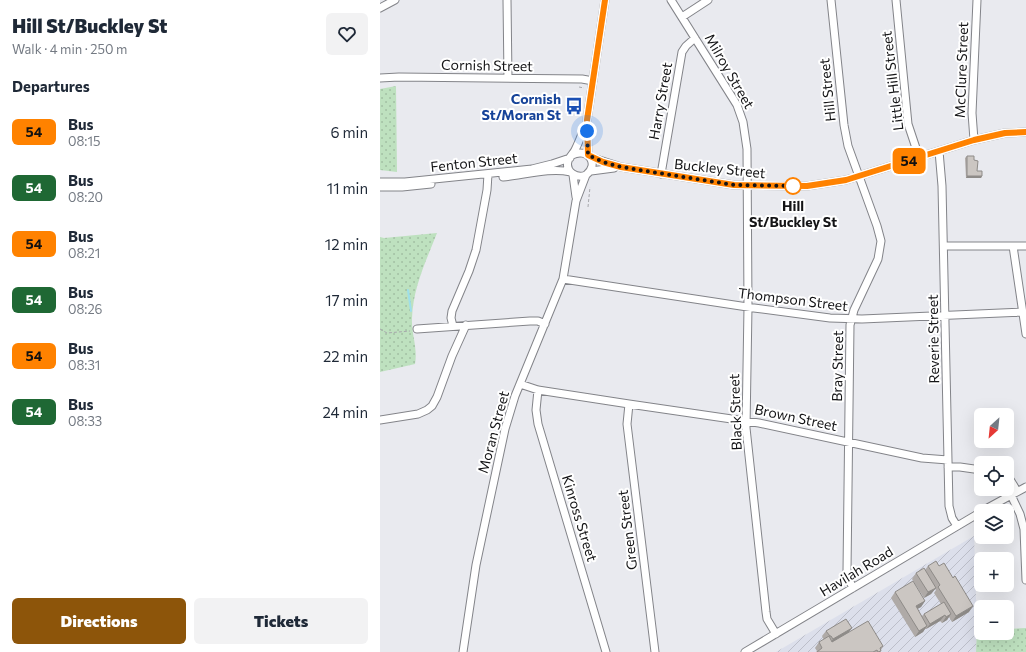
<!DOCTYPE html>
<meta charset="utf-8">
<style>
:root{--surface:#fff;--page:#f2f2f3;--text:#1f2937;--muted:#747a83;--accent:#8d550a}
body{margin:0;font-family:Commissioner,sans-serif;background:var(--page);color:var(--text);height:100vh;display:flex;flex-direction:column;font-size:15px;white-space:nowrap}
*{box-sizing:border-box;margin:0}
p{font-size:13px;color:var(--muted)}
.icon{flex:none;width:22px;height:22px;fill:none;stroke:currentColor;stroke-width:2;stroke-linecap:round;stroke-linejoin:round}
.map{position:relative;flex:1;overflow:hidden}
.side{display:flex;flex-direction:column;background:var(--surface);width:380px}
.side>*{flex:none}
.badge{padding:0 8px;border-radius:6px;font-size:14px;line-height:26px}
.needle{width:26px;rotate:207deg}
.fabs{position:absolute;left:594px;top:408px;display:grid;gap:8px}
.fabs a{display:grid;place-items:center;width:40px;height:40px;border-radius:6px;background:var(--surface);box-shadow:0 4px 16px #0002;font-size:20px}
.you{position:absolute;width:20px;height:20px;margin:-10px;border:3px solid #fff;border-radius:50%;background:#1a73e8;box-shadow:0 0 0 6px #1a73e833}
.map>.badge{position:absolute;translate:-50% -50%;box-shadow:0 0 0 2px #fff}
h2{padding:0 12px;font-size:15px;line-height:36px}
.round{display:grid;place-items:center;flex:none;width:42px;height:42px;border-radius:6px;background:var(--page)}
.summary{display:flex;align-items:center;justify-content:space-between;height:68px;padding:0 12px}
h1{font-size:19px;font-weight:800;line-height:30px}
.action{display:flex;gap:8px;margin-top:auto;padding:8px 12px}
.action a{flex:1;height:46px;border-radius:6px;background:var(--accent);color:#fff;font-size:16px;font-weight:800;line-height:46px;text-align:center}
.action a+a{background:var(--page);color:var(--text)}
ul{padding:0;list-style:none}
li{display:flex;align-items:center;gap:12px;height:56px;padding:0 12px}
li div{flex:1}
li b{display:block;font-size:15px}
li em{font-style:normal}
li .badge{min-width:44px;font-weight:700;text-align:center}
main{display:flex;flex:1;min-height:0}
.map>svg:first-child{display:block}
</style>
<main>
<section class="side">
<div class="summary"><div><h1>Hill St/Buckley St</h1><p>Walk · 4 min · 250 m</p></div><a class="round"><svg class="icon" aria-label="heart" viewBox="0 0 24 24"><path d="M12 20l-8-8c-3-5 5-10 8-4 3-6 11-1 8 4z"/></svg></a></div>
<h2>Departures</h2>
<ul>
<li><span class="badge" style="background:#ff8200;color:#111">54</span><div><b>Bus</b><p>08:15</p></div><em>6 min</em></li>
<li><span class="badge" style="background:#1f6834;color:#fff">54</span><div><b>Bus</b><p>08:20</p></div><em>11 min</em></li>
<li><span class="badge" style="background:#ff8200;color:#111">54</span><div><b>Bus</b><p>08:21</p></div><em>12 min</em></li>
<li><span class="badge" style="background:#1f6834;color:#fff">54</span><div><b>Bus</b><p>08:26</p></div><em>17 min</em></li>
<li><span class="badge" style="background:#ff8200;color:#111">54</span><div><b>Bus</b><p>08:31</p></div><em>22 min</em></li>
<li><span class="badge" style="background:#1f6834;color:#fff">54</span><div><b>Bus</b><p>08:33</p></div><em>24 min</em></li>
</ul>
<div class="action"><a>Directions</a><a>Tickets</a></div>
</section>
<div class="map">
<svg width="646" height="652" viewBox="0 0 646 652">
<defs>
<pattern id="industrial-furrows" width="10" height="10" patternUnits="userSpaceOnUse"><rect width="10" height="10" fill="#dcdfeb"/><path d="M-1 1l2-2M0 10L10 0M9 11l2-2" fill="none" stroke="#bcbec9"/></pattern>
<pattern id="green-dots" width="8" height="8" patternUnits="userSpaceOnUse"><rect width="8" height="8" fill="#bee1bf"/><path d="M2 2h.1M6 6h.1" fill="none" stroke="#a2c0a3" stroke-width="1.8" stroke-linecap="round"/></pattern>
</defs>
<rect width="100%" height="100%" fill="#e9eaef"/>
<path fill="url(#industrial-furrows)" d="M594,536l3,93 -1,23h-200z"/>
<path fill="url(#green-dots)" d="M16,86l1,86 -17,-2v-81z
M57,233c-11,28 -24,55 -25,85 -1,15 6,30 3,46l-35,8v-135l4,1z
M646,628v24h-50l1,-23h4v4h26v-4z"/>
<g fill="none" stroke-linecap="round" stroke-linejoin="round">
<path stroke="#9edfea" stroke-width="2" d="M28,290l3,21"/>
<g stroke="#838489" stroke-width="9">
<path id="minor" d="M127,0l1,78
M291,0l66,105 6,17 4,27 1,158 -2,121 20,184 1,7 9,15
M451,0l13,125 4,21 29,80 4,15 -3,18 -24,51 -4,15 -3,246 1,7 5,10
M516,0l12,124 11,33
M0,8l15,-8
M302,17l26,-17
M0,78l19,-1 183,2 11,2
M594,140l-2,-27 5,-113
M559,151l3,35 7,320 3,12 5,8
M192,155c16,-8 28,9 14,20 -9,4 -21,-3 -18,-14 1,-4 5,-7 7,-11 4,-8 7,-16 10,-24
M208,155l-1,-35 18,-120
M210,157l31,10 113,18 73,1 39,-6 128,-40 31,-7 21,-1
M211,171l23,-3
M281,174l21,-122 4,-6 9,-8
M193,175l3,22
M123,177c20,-2 49,-10 67,-5
M0,182h25l127,-13 20,-5 18,-6
M0,187h22l29,-3
M564,246h82
M633,246l13,88
M183,279l191,29 76,10 32,1 160,-7
M73,326l-2,-8 1,-7 17,-40 7,-21 11,-60 1,-16
M37,329l113,-8h8l7,3
M140,384l18,6 91,14 130,19 163,35 26,2
M158,390l-2,20 2,14 68,228
M249,404l-2,20 28,228
M0,420l38,-6 9,-4 5,-4 5,-9 15,-41 14,-31
M568,467h12l21,3
M627,477l4,4 6,10
M631,495l9,19 4,15 2,51
M602,511l44,-24
M83,652l13,-87 29,-136 10,-33 48,-117 13,-78 10,-26
M365,652l236,-140"/>
</g>
<path stroke="#a7a8ac" stroke-width="1" stroke-dasharray="3 2" stroke-linecap="butt" d="M199,87l5,1
M208,207l2,-20
M0,329l7,4 23,-2"/>
<use href="#minor" stroke="#fff" stroke-width="7"/>
</g>
<path fill="#afaaa7" d="M587,156l7,4 3,11 5,5 -1,2h-15l-1,-20z
M548,566l41,46 -17,10 -3,-5 -2,3 -5,3 -2,-2 -14,8h-1l-2,3 -8,5 -24,-39 4,-6 30,9 -4,6 -4,2 5,7 2,-2 17,-10 -7,-11 2,-3 -1,-1 -4,5 -7,4 -12,-19 4,-6 9,-3z
M472,628l-3,4 34,14 -3,6h-64l1,-1 -2,-3 4,-6 5,-2 -2,-4 4,-5z"/>
<path fill="#8e8b88" d="M587,176h15l-1,2h-15z
M556,588l-5,6 -7,4 4,-6z
M545,601l-4,6 -9,5 4,-6z
M593,606l-4,6 -17,10 4,-6z
M571,614l-4,6 -5,3 4,-6z
M565,615l-5,6 -14,8 4,-5z
M547,626l-4,6 -8,5 4,-6z
M472,628l-5,6 -18,11 4,-6z"/>
<path fill="#cbc6c2" stroke="#8e8b88" d="M587,156h7v4l4,1 -1,10h5v5h-15z
M556,561l3,5 5,-3 9,15 2,-2 18,30 -17,10 -18,-29 2,-2 -12,-19z
M544,568l12,20 -8,4 -12,-19z
M533,581l12,20 -9,5 11,20 -8,5 -24,-39z
M564,602l7,12 -5,3 -1,-2 -15,9 -6,-10z
M466,619l6,9 -19,11 -2,-3h-1l-4,-5z
M488,621l15,25 -3,2 1,3 -3,1 -1,-2 -4,2h-56l5,-4 -3,-6 10,-6 3,6z"/>
<g fill="none" stroke-linecap="round" stroke-linejoin="round">
<g stroke="#fff" stroke-width="9">
<path id="line" d="M225,0l-18,120 1,35 15,7 18,5 113,18 73,1 39,-6 128,-40 31,-7 21,-1"/>
</g>
<use href="#line" stroke="#ff8200" stroke-width="6"/>
<path stroke="#141416" stroke-width="4" stroke-dasharray="0 7.2" d="M207,131l1,24 15,7 18,5 113,18 59,1"/>
</g>
<defs>
<g id="bus-bare" transform="scale(1.38)"><path d="M-5-6H5V4H4V6H2V4H-2V6H-4V4H-5ZM-3.5-4V0h7V-4ZM-3.5 1.2v1.5H-2V1.2ZM2 1.2v1.5H3.5V1.2Z" fill="#1a4fb4" stroke="#fff" stroke-width="2.5" paint-order="stroke"/></g>
</defs>
<g fill-rule="evenodd">
<use href="#bus-bare" x="194" y="106"/>
</g>
<circle fill="#fff" stroke="#ff8200" stroke-width="2" cx="413" cy="186" r="8"/>
<g text-anchor="middle" dominant-baseline="central" stroke-width="4" stroke-linejoin="round" paint-order="stroke">
<g font-size="14" fill="#141416" stroke="#fff">
<text transform="translate(107 65) rotate(1)">Cornish Street</text>
<text transform="translate(581 70) rotate(-88)">McClure Street</text>
<text transform="translate(350 71) rotate(60)">Milroy Street</text>
<text transform="translate(512 81) rotate(-97)">Little Hill Street</text>
<text transform="translate(447 90) rotate(-96)">Hill Street</text>
<text transform="translate(280 101) rotate(-80)">Harry Street</text>
<text transform="translate(94 162) rotate(-6)">Fenton Street</text>
<text transform="translate(340 168) rotate(6)">Buckley Street</text>
<text transform="translate(413 299) rotate(7)">Thompson Street</text>
<text transform="translate(553 339) rotate(-91)">Reverie Street</text>
<text transform="translate(457 366) rotate(-89)">Bray Street</text>
<text transform="translate(355 412) rotate(-92)">Black Street</text>
<text transform="translate(416 417) rotate(12)">Brown Street</text>
<text transform="translate(113 432) rotate(-75)">Moran Street</text>
<text transform="translate(200 518) rotate(73)">Kinross Street</text>
<text transform="translate(247 530) rotate(-97)">Green Street</text>
<text transform="translate(476 571) rotate(-31)">Havilah Road</text>
</g>
<g font-size="14" font-weight="bold" fill="#164399" stroke="#fff" text-anchor="end">
<text x="181" y="98">Cornish<tspan x="181" dy="16">St/Moran St</tspan></text>
</g>
<g font-size="14" font-weight="bold" fill="#141416" stroke="#fff">
<text x="413" y="205">Hill<tspan x="413" dy="16">St/Buckley St</tspan></text>
</g>
</g>
</svg>
<div class="fabs">
<a><svg class="needle" viewBox="-14 -14 28 28"><path d="M0-13l5 13h-10z" fill="#e53935"/><path d="M0 13l5-13h-10z" fill="#747a83"/></svg></a>
<a><svg class="icon" aria-label="locate" viewBox="0 0 24 24"><circle cx="12" cy="12" r="6"/><path d="M12 2v4M12 18v4M2 12h4M18 12h4"/></svg></a>
<a><svg class="icon" aria-label="layers" viewBox="0 0 24 24"><path d="M12 4l9 5-9 5-9-5zM3 14l9 5 9-5"/></svg></a>
<a>+</a>
<a>−</a>
</div>
<div class="you" style="left:207px;top:131px"></div>
<b class="badge" style="left:529px;top:161px;background:#ff8200;color:#111">54</b>
</div>
</main>
